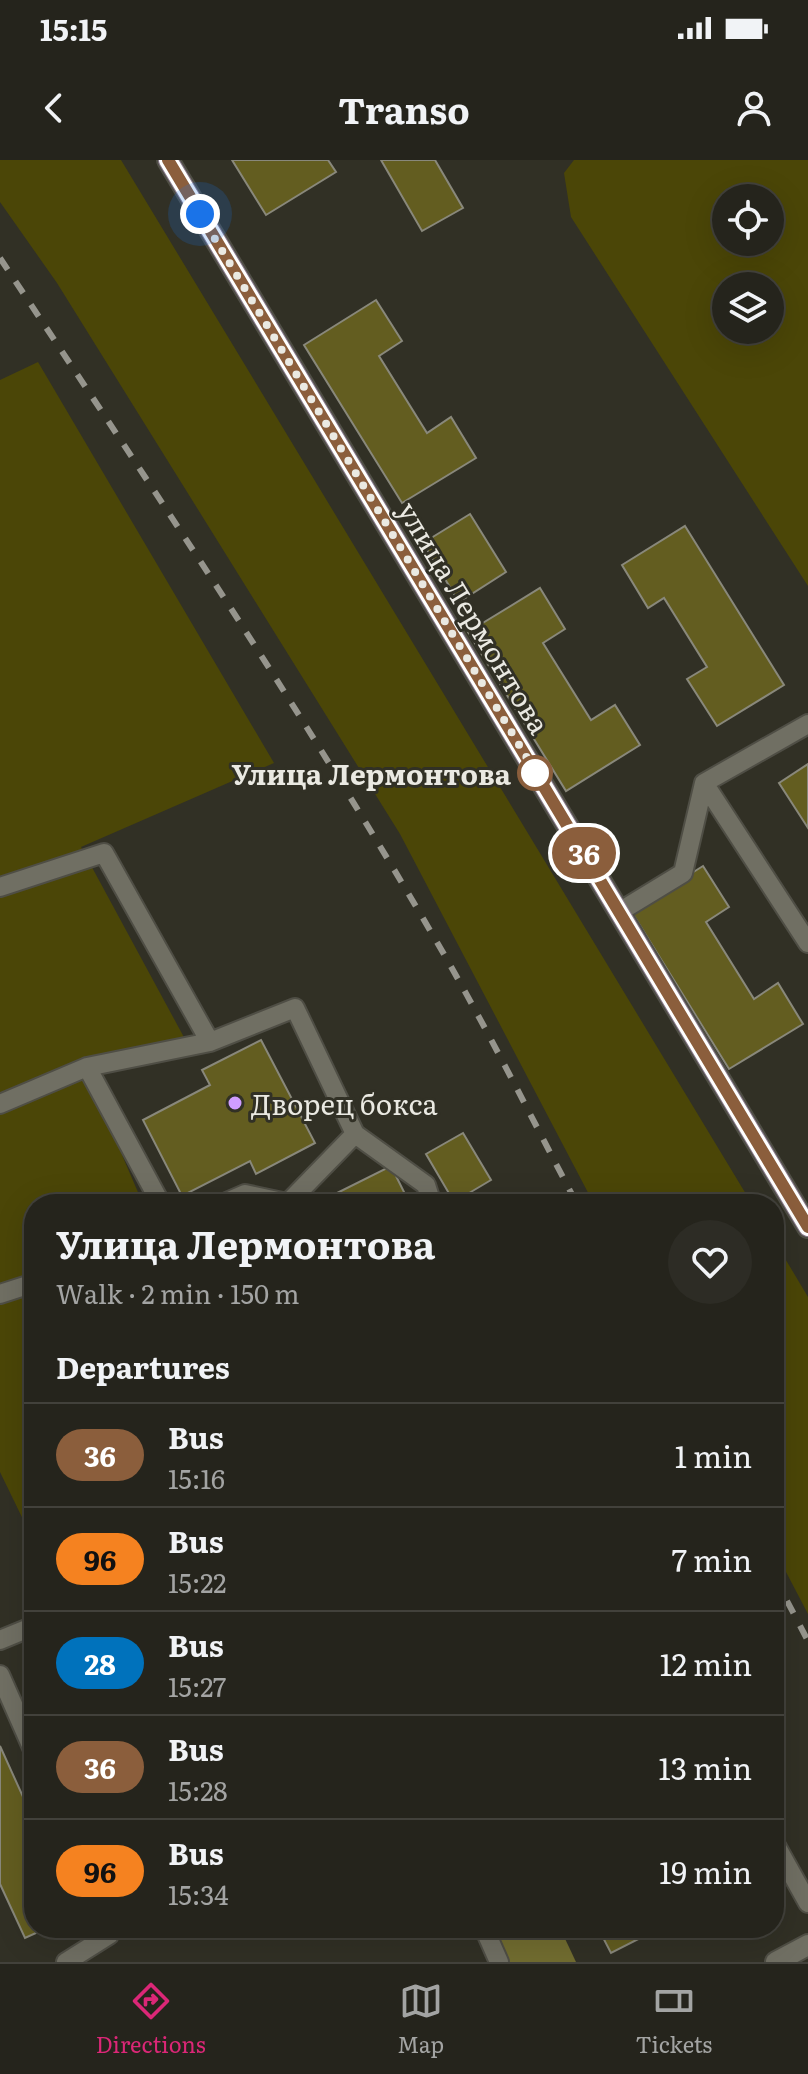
<!DOCTYPE html>
<meta charset="utf-8">
<style>
:root{--surface:#25241c;--page:#2d2c25;--text:#f1f3f6;--muted:#a3a4a3;--line:#42413b;--accent:#db2777}
body{margin:0;font-family:Literata,serif;background:var(--page);color:var(--text);height:100vh;display:flex;flex-direction:column;font-size:30px;white-space:nowrap}
*{box-sizing:border-box;margin:0}
p{font-size:26px;color:var(--muted)}
.icon{flex:none;width:44px;height:44px;fill:none;stroke:currentColor;stroke-width:2;stroke-linecap:round;stroke-linejoin:round}
.map{position:relative;flex:1;overflow:hidden}
.drawer{position:absolute;left:24px;top:1034px;width:760px;height:744px;display:flex;flex-direction:column;background:var(--surface);border-radius:32px;box-shadow:0 8px 32px #0002,0 0 0 2px var(--line)}
.drawer>*{flex:none}
.badge{padding:0 16px;border-radius:26px;font-size:28px;line-height:52px}
.controls{position:absolute;left:712px;top:24px;display:grid;gap:16px}
.controls a{display:grid;place-items:center;width:72px;height:72px;border-radius:50%;background:var(--surface);box-shadow:0 8px 32px #0002,0 0 0 2px var(--line);font-size:40px}
.you{position:absolute;width:40px;height:40px;margin:-20px;border:6px solid #fff;border-radius:50%;background:#1a73e8;box-shadow:0 0 0 12px #1a73e833}
.map>.badge{position:absolute;translate:-50% -50%;box-shadow:0 0 0 4px #fff}
h2{padding:0 32px;font-size:30px;line-height:72px}
.round{display:grid;place-items:center;flex:none;width:84px;height:84px;border-radius:42px;background:var(--page)}
.overview{display:flex;align-items:center;justify-content:space-between;height:136px;padding:0 32px}
h1{font-size:38px;font-weight:700;line-height:60px}
ul{padding:0;list-style:none}
li{display:flex;align-items:center;gap:24px;height:104px;padding:0 32px;border-top:2px solid var(--line)}
li div{flex:1}
li b{display:block;font-size:30px}
li em{font-style:normal}
li .badge{min-width:88px;font-weight:700;text-align:center}
.status{display:flex;justify-content:space-between;align-items:center;height:56px;padding:0 40px;background:var(--surface);direction:ltr}
.status svg{height:22px;fill:currentColor}
header{display:flex;justify-content:space-between;align-items:center;height:104px;padding:0 32px;background:var(--surface);font-size:36px;font-weight:700}
.dock{display:flex;justify-content:space-around;align-items:center;height:112px;border-top:2px solid var(--line);background:var(--surface);font-size:22px;color:var(--muted)}
.dock a{display:grid;justify-items:center;gap:4px}
.dock .active{color:var(--accent)}
.map>svg:first-child{display:block}
</style>
<div class="status"><b>15:15</b><svg viewBox="0 0 49 12"><path d="M0 12V9h3v3zM5 12V6h3v6zM10 12V3h3v9zM15 12V0h3v12zM26 1h20v11H26zM47 4h2v5h-2z"/></svg></div>
<header><svg class="icon" aria-label="back" viewBox="0 0 24 24"><path d="M15 5l-7 7 7 7"/></svg>Transo<svg class="icon" aria-label="person" viewBox="0 0 24 24"><circle cx="12" cy="8" r="4"/><path d="M4 21q1-7 8-7t8 7"/></svg></header>
<div class="map">
<svg width="808" height="1802" viewBox="0 0 808 1802">
<rect width="100%" height="100%" fill="#313025"/>
<path fill="#4b4607" fill-rule="evenodd" d="M0,0h121l631,1044h-158l-194,-370 -343,-551 -57,-81z
M574,0h234v426l-237,-369 -7,-44zM770,38v44h-44v-44zM770,126v44h-44v-44z
M38,202l236,401 -193,84 105,194 -96,39 53,124h-109v338l-34,-70v-1092z
M774,1080l34,57v317l-34,-65z"/>
<path fill="#726d30" d="M502,1768h58l16,34h-69l-15,-30z"/>
<path fill="#635d20" stroke="#89887b" stroke-width="2" d="M232,0h96l8,12 -70,43z
M381,0h54l28,48 -41,23z
M376,140l26,41 -23,15 48,77 24,-16 25,41 -74,45 -98,-158z
M470,354l36,58 -47,30 -36,-59z
M685,366l99,159 -67,41 -30,-47 20,-12 -43,-69 -16,10 -26,-43z
M540,428l25,41 -22,14 48,77 24,-15 25,40 -74,46 -98,-159z
M808,604v64l-29,-45z
M703,706l26,41 -23,15 48,77 24,-16 25,41 -74,45 -98,-158z
M261,880l54,103 -59,31 -6,-13 -68,35 -39,-76 67,-35 -8,-15z
M463,973l28,47 -37,22 -28,-48z
M391,1006l19,38h-95z
M0,1586l34,75v107h13l-22,10 -25,-54z
M598,1768h62l-49,25z"/>
<g fill="none" stroke-linecap="round" stroke-linejoin="round">
<g stroke="#4f4e45" stroke-width="22">
<path id="lane" d="M704,623l104,160
M0,727l104,-34 106,189
M619,752l64,-39 21,-90 104,-59
M87,907l74,137
M0,944l87,-37 123,-25 85,-34 60,126 -68,70
M355,974l71,51 6,19
M222,1044l23,-10 42,9
M0,1134l34,-11
M0,1480l34,-14
M0,1515l34,77
M774,1682l34,61
M484,1768l15,34
M66,1802l43,-27 -3,-7"/>
</g>
<g stroke="#4f4e45" stroke-width="24">
<path id="street" d="M776,1802l32,-17"/>
</g>
<g stroke="#4f4e45" stroke-width="24">
<path id="secondary" d="M168,0l640,1067"/>
</g>
<use href="#lane" stroke="#706f63" stroke-width="18"/>
<use href="#street" stroke="#706f63" stroke-width="20"/>
<use href="#secondary" stroke="#8a7c8d" stroke-width="20"/>
<path stroke="#96958d" stroke-width="6" stroke-dasharray="14 14" stroke-linecap="butt" d="M0,98c147,222 296,443 431,674 52,88 98,181 146,272
M774,1416l34,65"/>
</g>
<g fill="none" stroke-linecap="round" stroke-linejoin="round">
<g stroke="#fff" stroke-width="18">
<path id="line" d="M168,0l640,1067"/>
</g>
<use href="#line" stroke="#8b5e3c" stroke-width="12"/>
<path stroke="#eae9e2" stroke-width="8" stroke-dasharray="0 14.4" d="M200,54l339,564 -4,-5"/>
</g>
<circle fill="#fff" stroke="#8b5e3c" stroke-width="4" cx="535" cy="613" r="16"/>
<circle fill="#d09dff" stroke="#313025" stroke-width="3" cx="235" cy="943" r="8"/>
<g text-anchor="middle" dominant-baseline="central" stroke-width="6" stroke-linejoin="round" paint-order="stroke">
<g font-size="28" fill="#eae9e2" stroke="#313025">
<text transform="translate(475 457) rotate(59)">улица Лермонтова</text>
</g>
<g font-size="28" font-weight="bold" fill="#eae9e2" stroke="#313025" text-anchor="end">
<text x="511" y="613">Улица Лермонтова</text>
</g>
<g font-size="28" fill="#eae9e2" stroke="#313025" text-anchor="start">
<text x="251" y="943">Дворец бокса</text>
</g>
</g>
</svg>
<div class="controls">
<a><svg class="icon" aria-label="locate" viewBox="0 0 24 24"><circle cx="12" cy="12" r="6"/><path d="M12 2v4M12 18v4M2 12h4M18 12h4"/></svg></a>
<a><svg class="icon" aria-label="layers" viewBox="0 0 24 24"><path d="M12 4l9 5-9 5-9-5zM3 14l9 5 9-5"/></svg></a>
</div>
<div class="you" style="left:200px;top:54px"></div>
<b class="badge" style="left:584px;top:693px;background:#8b5e3c;color:#fff">36</b>
<section class="drawer">
<div class="overview"><div><h1>Улица Лермонтова</h1><p>Walk · 2 min · 150 m</p></div><a class="round"><svg class="icon" aria-label="heart" viewBox="0 0 24 24"><path d="M12 20l-8-8c-3-5 5-10 8-4 3-6 11-1 8 4z"/></svg></a></div>
<h2>Departures</h2>
<ul>
<li><span class="badge" style="background:#8b5e3c;color:#fff">36</span><div><b>Bus</b><p>15:16</p></div><em>1 min</em></li>
<li><span class="badge" style="background:#f58220;color:#111">96</span><div><b>Bus</b><p>15:22</p></div><em>7 min</em></li>
<li><span class="badge" style="background:#0072bc;color:#fff">28</span><div><b>Bus</b><p>15:27</p></div><em>12 min</em></li>
<li><span class="badge" style="background:#8b5e3c;color:#fff">36</span><div><b>Bus</b><p>15:28</p></div><em>13 min</em></li>
<li><span class="badge" style="background:#f58220;color:#111">96</span><div><b>Bus</b><p>15:34</p></div><em>19 min</em></li>
</ul>
</section>
</div>
<nav class="dock">
<a class="active"><svg class="icon" aria-label="directions" viewBox="0 0 24 24"><path d="M12 3l9 9-9 9-9-9zM9 14v-3h6M13 9l2 2-2 2"/></svg>Directions</a>
<a><svg class="icon" aria-label="map" viewBox="0 0 24 24"><path d="M3 6l6-2 6 2 6-2v14l-6 2-6-2-6 2zM9 4v14M15 6v14"/></svg>Map</a>
<a><svg class="icon" aria-label="tickets" viewBox="0 0 24 24"><path d="M3 7h18v10H3zM15 7v10"/></svg>Tickets</a>
</nav>
